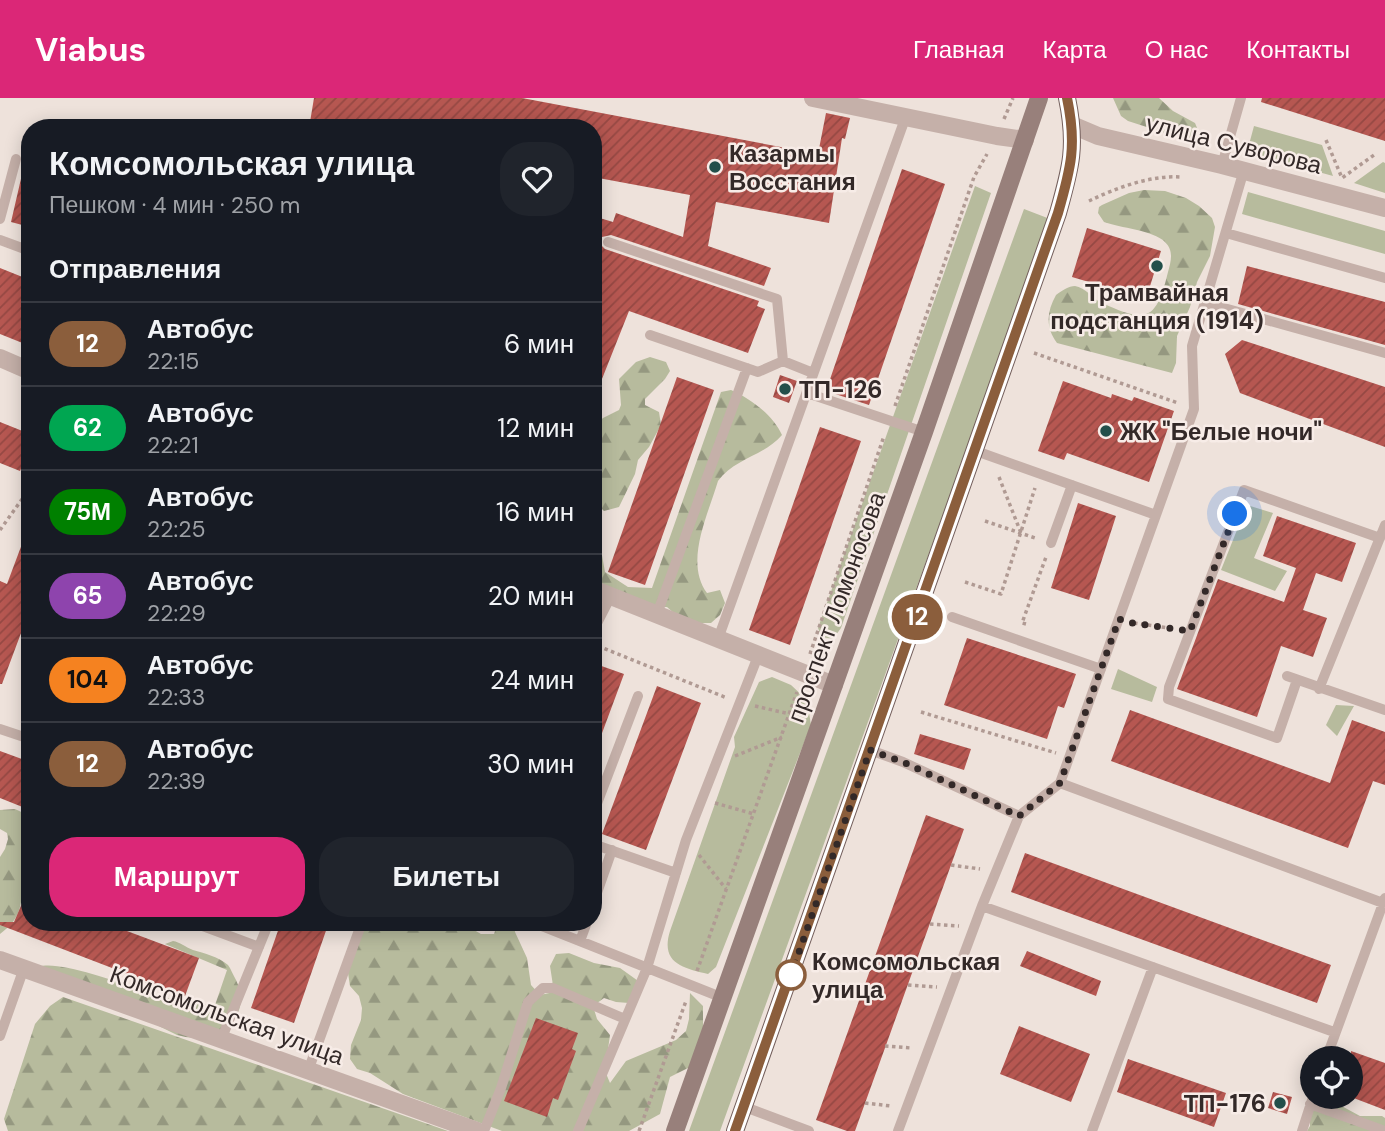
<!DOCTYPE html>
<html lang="ru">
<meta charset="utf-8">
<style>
:root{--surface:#171b24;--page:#20242c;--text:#f1f3f6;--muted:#9ea1a6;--line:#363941;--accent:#db2777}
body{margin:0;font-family:"DM Sans",sans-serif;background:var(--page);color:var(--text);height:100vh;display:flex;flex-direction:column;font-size:26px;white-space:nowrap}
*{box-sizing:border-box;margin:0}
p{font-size:23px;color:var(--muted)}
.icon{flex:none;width:38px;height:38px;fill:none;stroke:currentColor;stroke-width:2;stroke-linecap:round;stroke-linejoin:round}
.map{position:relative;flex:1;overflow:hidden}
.drawer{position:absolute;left:21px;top:21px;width:581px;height:812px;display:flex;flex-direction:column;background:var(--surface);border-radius:28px;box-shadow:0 4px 18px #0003}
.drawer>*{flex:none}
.badge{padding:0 14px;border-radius:23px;font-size:24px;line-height:46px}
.controls{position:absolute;left:1300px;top:948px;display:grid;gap:14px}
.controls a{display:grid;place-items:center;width:63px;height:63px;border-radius:50%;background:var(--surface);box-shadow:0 4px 18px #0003;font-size:35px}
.you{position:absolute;width:35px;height:35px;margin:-18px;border:5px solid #fff;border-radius:50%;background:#1a73e8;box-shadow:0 0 0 10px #1a73e833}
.map>.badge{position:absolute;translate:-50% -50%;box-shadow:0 0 0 4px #fff}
h2{padding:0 28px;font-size:26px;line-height:63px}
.round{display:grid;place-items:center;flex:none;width:74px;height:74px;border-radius:28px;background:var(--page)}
.head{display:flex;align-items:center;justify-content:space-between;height:119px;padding:0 28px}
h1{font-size:33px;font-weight:600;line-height:52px}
.button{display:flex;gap:14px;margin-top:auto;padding:14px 28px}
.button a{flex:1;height:80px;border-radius:28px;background:var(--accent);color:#fff;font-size:28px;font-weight:600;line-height:80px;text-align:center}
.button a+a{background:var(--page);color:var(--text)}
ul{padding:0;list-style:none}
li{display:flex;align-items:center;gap:21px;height:84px;padding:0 28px;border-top:2px solid var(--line)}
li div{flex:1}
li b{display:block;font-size:26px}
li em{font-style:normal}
li .badge{min-width:77px;font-weight:700;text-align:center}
header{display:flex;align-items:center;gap:42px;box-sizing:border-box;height:98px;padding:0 35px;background:var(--accent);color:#fff}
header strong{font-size:33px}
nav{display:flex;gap:38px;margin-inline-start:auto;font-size:24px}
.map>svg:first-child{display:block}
</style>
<header>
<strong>Viabus</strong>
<nav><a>Главная</a><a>Карта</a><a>О нас</a><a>Контакты</a></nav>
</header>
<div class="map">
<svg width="1385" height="1033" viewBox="0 0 1385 1033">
<defs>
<pattern id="forest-firs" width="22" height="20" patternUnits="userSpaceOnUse" patternTransform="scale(1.75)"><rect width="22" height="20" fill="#b7bb9d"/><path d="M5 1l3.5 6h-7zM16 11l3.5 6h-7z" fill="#959880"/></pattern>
<pattern id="building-hatch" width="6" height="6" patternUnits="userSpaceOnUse" patternTransform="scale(1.75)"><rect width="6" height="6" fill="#b65751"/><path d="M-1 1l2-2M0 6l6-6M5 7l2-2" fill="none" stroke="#954843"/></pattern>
</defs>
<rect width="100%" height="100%" fill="#eee2db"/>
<path fill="#b7bb9d" d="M1254,28l68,19 11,31 -86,-24z
M1383,64l2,1v30l-31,-10z
M975,88l16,7 -150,435 -8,11 -11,-2 -4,-9z
M1248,94l137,39v23l-143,-40z
M1024,111l26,10 -330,912h-31z
M1247,407l26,8 -19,45 33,13 -12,20 -54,-21z
M1118,571l39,18 -5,15 -41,-13z
M772,579l19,8 16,15 4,25 -95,242 -8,7c-25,-6 -48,-11 -38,-43l65,-184 -1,-10 25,-55z
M1336,607l18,1 -17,30 -11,-11z"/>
<path fill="url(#forest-firs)" d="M1113,0h46l14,13 22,12 5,12 -16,4 -56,-18 -7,-5z
M1144,92l21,1 21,7 13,8 13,12 3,9 -5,29 -13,26 -7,25 -13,29 -1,27 -4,10 -115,-30c-12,-16 -10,-32 -1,-48 5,-4 13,-9 19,-9 10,1 19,14 27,17 44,20 54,19 66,-31 3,-11 6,-21 -3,-30 -12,-12 -45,-14 -61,-20l-6,-9 1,-6 3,-2 27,-12z
M650,259l16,5 4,9 -5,8 -20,20v6l14,7 2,13 -12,22 -11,13 -3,14 -16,33 -15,4 -3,-3h-8v-81l10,-9 16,-8 2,-5 -2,-26 17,-17z
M731,292c20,9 42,25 51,45 -18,21 -47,23 -64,46 -10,34 -34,81 -11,112l13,-3 5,13 -5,12 -9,8h-26l-18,-16h-13l-61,-20v-48l7,5 5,28 23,15 24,1 69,-196z
M15,711l15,7v63l-7,-2c-2,27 0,40 -23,57v-77l5,-8 3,-10 -1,-6 -7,-4v-19z
M360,824h92l17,5 12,7h13l4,-12h16l1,10 12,26 4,27 9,10 14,-3 -4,-26 6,-12 13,-1 25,10 26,5 21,15 -12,20 -13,-1 -12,-4 -11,8 4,13 13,16 -5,36 5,12 16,-22 50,-21 10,-9 3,-12 1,-26 13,13v24l-11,36 -22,11 -10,37 -31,17h-127l-99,-37 -33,-21 -13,-4 -7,-10 1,-14 10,-25 1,-12 -3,-12 -9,-10 -2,-13z
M173,843c7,1 12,6 20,9 11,3 26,7 35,15 3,4 5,10 8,15 19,40 -23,66 -59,55l-138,-68c15,-7 75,13 91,20l7,-3 -3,-4 19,4 -2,8 37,13 3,-7 23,10 13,-38 -62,-26z
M63,899l385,134h-440l-4,-12 31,-95 15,-18z
M1318,1004l20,2 22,12h22l3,2v13h-78l3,-5v-11z"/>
<path fill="url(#building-hatch)" d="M314,0h208l296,56 8,-41 24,5 -5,21 -3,-1 -13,85 -113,-21 -8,44 63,22 -7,18 -153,-51 -9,2 -2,7 5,5 154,52 -2,5 8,3 -17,44 -119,-42 -35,88 -1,-183 20,6 3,-9 67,24 7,-42 -97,-18v-49h-255l-28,-6z
M1262,0h123v43l-124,-39z
M902,71l43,15 -76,221 -43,-14z
M23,72l7,1v56l-19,-5z
M1087,130l74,23 -15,48 -74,-22z
M1247,168l138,36v43l-147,-41z
M0,170l30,12v66l-30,-12z
M1242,242l143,47v60l-145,-54 -15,-39z
M780,277l17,6 -8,22 -16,-6z
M677,279l37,13 -69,195 -37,-13z
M1063,283l48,17 1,-4 20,7 2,-4 40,14 -25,71 -82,-29 -3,7 -26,-9z
M0,324l30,12v13l-10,24 -20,-8z
M820,329l41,14 -71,204 -41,-15z
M1078,405l38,13 -27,84 -38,-12z
M1277,418l79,27 -14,39 -26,-9 -13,37 24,8 -14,39 -32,-11 -24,71 -80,-28 41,-110 66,23 12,-34 -33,-12z
M28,430h2v81l-28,75h-2v-103l7,3z
M967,540l109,36 -12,34 -6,-2 -11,33 -103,-34z
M593,565l31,11 -29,78 -2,-1z
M657,588l44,17 -55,147 -44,-16z
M1130,612l200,73 22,-63 33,12v53l-12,-4 -25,67 -237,-87z
M920,636l51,15 -7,21 -50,-16z
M0,653l30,11v48l-30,-12z
M926,717l38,14 -109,302h-8l-31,-11z
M1025,755l306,112 -14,38 -306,-111z
M30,787v37h73l96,36 -14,38 -185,-71v-3h14z
M281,824h48l-35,101 -43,-15z
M1027,853l74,30 -5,15 -76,-30z
M536,920l42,15 -6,16 4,2 -18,49 -5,-2 -6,19 -43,-16z
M1019,928l71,28 -19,48 -71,-28z
M1351,953l34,12v47l-34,-13z
M1128,961l98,34 -12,34 -97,-35z
M1273,994l19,5 -5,17 -19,-6z"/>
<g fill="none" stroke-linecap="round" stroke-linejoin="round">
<path stroke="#b09a93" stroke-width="3.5" stroke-dasharray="3.5 3.5" stroke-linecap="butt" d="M1004,21l9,-21
M1326,42l16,38 32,-23
M1089,103c27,-13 61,-26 92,-24
M1034,255l144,50
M895,308l79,-229 13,-23
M999,379l22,56
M985,423l53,18
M0,432l30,-42
M965,484l36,12 34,-106
M1134,525l41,6
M1026,526l-4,-1 24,-66
M598,548l129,52
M810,556l74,-218
M755,608l35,8
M921,614l135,41
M735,658l47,-19
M715,705l39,11
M699,757l27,34
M951,767l29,4
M930,826l29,2
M697,873l100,-279
M908,887l29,2
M885,948l26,2
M865,1005l26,3
M639,1033l47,-130"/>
<path stroke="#c5b0a9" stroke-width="10" d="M1222,67l19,-67
M0,121l16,-60
M1226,135l159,45
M0,142l30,11
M608,144l169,57 6,62
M1206,205l179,50
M650,237l108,37 25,-11 30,12
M807,295l117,39
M976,353l180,64
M1051,445l21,-58
M657,516l90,-246
M952,519l149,52
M593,533l18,-35
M718,541l188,-523
M1287,578l98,34
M1297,582l-20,58 -109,-39 1,-12 75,-197 136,48
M1319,591l66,-164
M0,631l30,10
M870,652l33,12 116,54 41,-33 323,120
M1060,685l134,-374 -2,-63 52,-176
M593,716l45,-118
M1019,718l-37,90 352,126
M593,746l83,29
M593,806l19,-54
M192,824l67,25
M532,824l191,76
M580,843l7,-19
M0,938l24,-68
M221,942l48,-118
M1326,961l59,-161
M308,973l54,-149
M1310,1006l75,27
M745,1009l64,24
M484,1033l17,-43 27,-86 15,-14h10l72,31
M578,1033l69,-163 39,-128 72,-184
M898,1033l84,-225
M1092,1033l61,-164
M1302,1033l11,-34"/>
<path stroke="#c5b0a9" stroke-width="18" d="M813,0l184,38 28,4
M1072,27l26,11 124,29 163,43
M0,260l30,13
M593,491l241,96
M0,862l477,171"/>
<path stroke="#98807b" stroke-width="18" d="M675,1033l249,-699 115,-334"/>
<path stroke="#735e5b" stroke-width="18" d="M735,1033l323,-918c13,-46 19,-67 9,-115"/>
</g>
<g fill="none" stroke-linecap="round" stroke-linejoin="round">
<g stroke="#fff" stroke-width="16">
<path id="line" d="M735,1033l323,-918c13,-45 19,-68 9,-115"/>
</g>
<use href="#line" stroke="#8b5e3c" stroke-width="10"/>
<path stroke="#332928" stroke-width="7" stroke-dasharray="0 12.6" d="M791,877l79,-225 33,12 116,54 41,-33 59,-164 7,3 64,9 45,-117"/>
</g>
<g fill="#234f4a" stroke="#f7ece7" stroke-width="2.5">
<circle cx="715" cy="69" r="7"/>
<circle cx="1157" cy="168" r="7"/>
<circle cx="785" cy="291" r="7"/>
<circle cx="1106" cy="333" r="7"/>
<circle cx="1280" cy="1005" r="7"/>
</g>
<circle fill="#fff" stroke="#8b5e3c" stroke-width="3.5" cx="791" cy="877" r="14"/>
<g text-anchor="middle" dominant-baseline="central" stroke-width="5" stroke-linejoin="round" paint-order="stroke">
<g font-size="24" fill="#332928" stroke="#f7ece7">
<text transform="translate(1234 46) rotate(14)">улица Суворова</text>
<text transform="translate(836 509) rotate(-70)">проспект Ломоносова</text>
<text transform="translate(227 917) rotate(20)">Комсомольская улица</text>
</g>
<g font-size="24" font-weight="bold" fill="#332928" stroke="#f7ece7" text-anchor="start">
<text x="729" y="55">Казармы<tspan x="729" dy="28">Восстания</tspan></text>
<text x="1157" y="194" text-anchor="middle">Трамвайная<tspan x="1157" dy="28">подстанция (1914)</tspan></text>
<text x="799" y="291">ТП-126</text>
<text x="1120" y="333">ЖК "Белые ночи"</text>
<text x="1266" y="1005" text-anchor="end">ТП-176</text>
</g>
<g font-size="24" font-weight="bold" fill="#332928" stroke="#f7ece7" text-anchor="start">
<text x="812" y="863">Комсомольская<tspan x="812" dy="28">улица</tspan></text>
</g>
</g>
</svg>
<div class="controls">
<a><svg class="icon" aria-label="locate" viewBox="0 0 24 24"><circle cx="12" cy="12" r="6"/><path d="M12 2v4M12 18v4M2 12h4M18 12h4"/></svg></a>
</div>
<div class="you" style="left:1235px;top:416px"></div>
<b class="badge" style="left:917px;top:519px;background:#8b5e3c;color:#fff">12</b>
<section class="drawer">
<div class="head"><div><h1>Комсомольская улица</h1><p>Пешком · 4 мин · 250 m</p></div><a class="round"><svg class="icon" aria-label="heart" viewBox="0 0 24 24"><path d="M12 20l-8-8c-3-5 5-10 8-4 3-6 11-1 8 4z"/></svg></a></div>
<h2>Отправления</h2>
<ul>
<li><span class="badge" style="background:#8b5e3c;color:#fff">12</span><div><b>Автобус</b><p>22:15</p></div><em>6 мин</em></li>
<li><span class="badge" style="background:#00a651;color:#fff">62</span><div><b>Автобус</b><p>22:21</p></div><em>12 мин</em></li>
<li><span class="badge" style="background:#008000;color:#fff">75М</span><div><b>Автобус</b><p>22:25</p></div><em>16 мин</em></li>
<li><span class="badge" style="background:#8e44ad;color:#fff">65</span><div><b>Автобус</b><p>22:29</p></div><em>20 мин</em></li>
<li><span class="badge" style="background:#f58220;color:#111">104</span><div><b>Автобус</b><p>22:33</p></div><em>24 мин</em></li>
<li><span class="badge" style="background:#8b5e3c;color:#fff">12</span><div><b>Автобус</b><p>22:39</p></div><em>30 мин</em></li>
</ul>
<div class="button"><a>Маршрут</a><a>Билеты</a></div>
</section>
</div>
